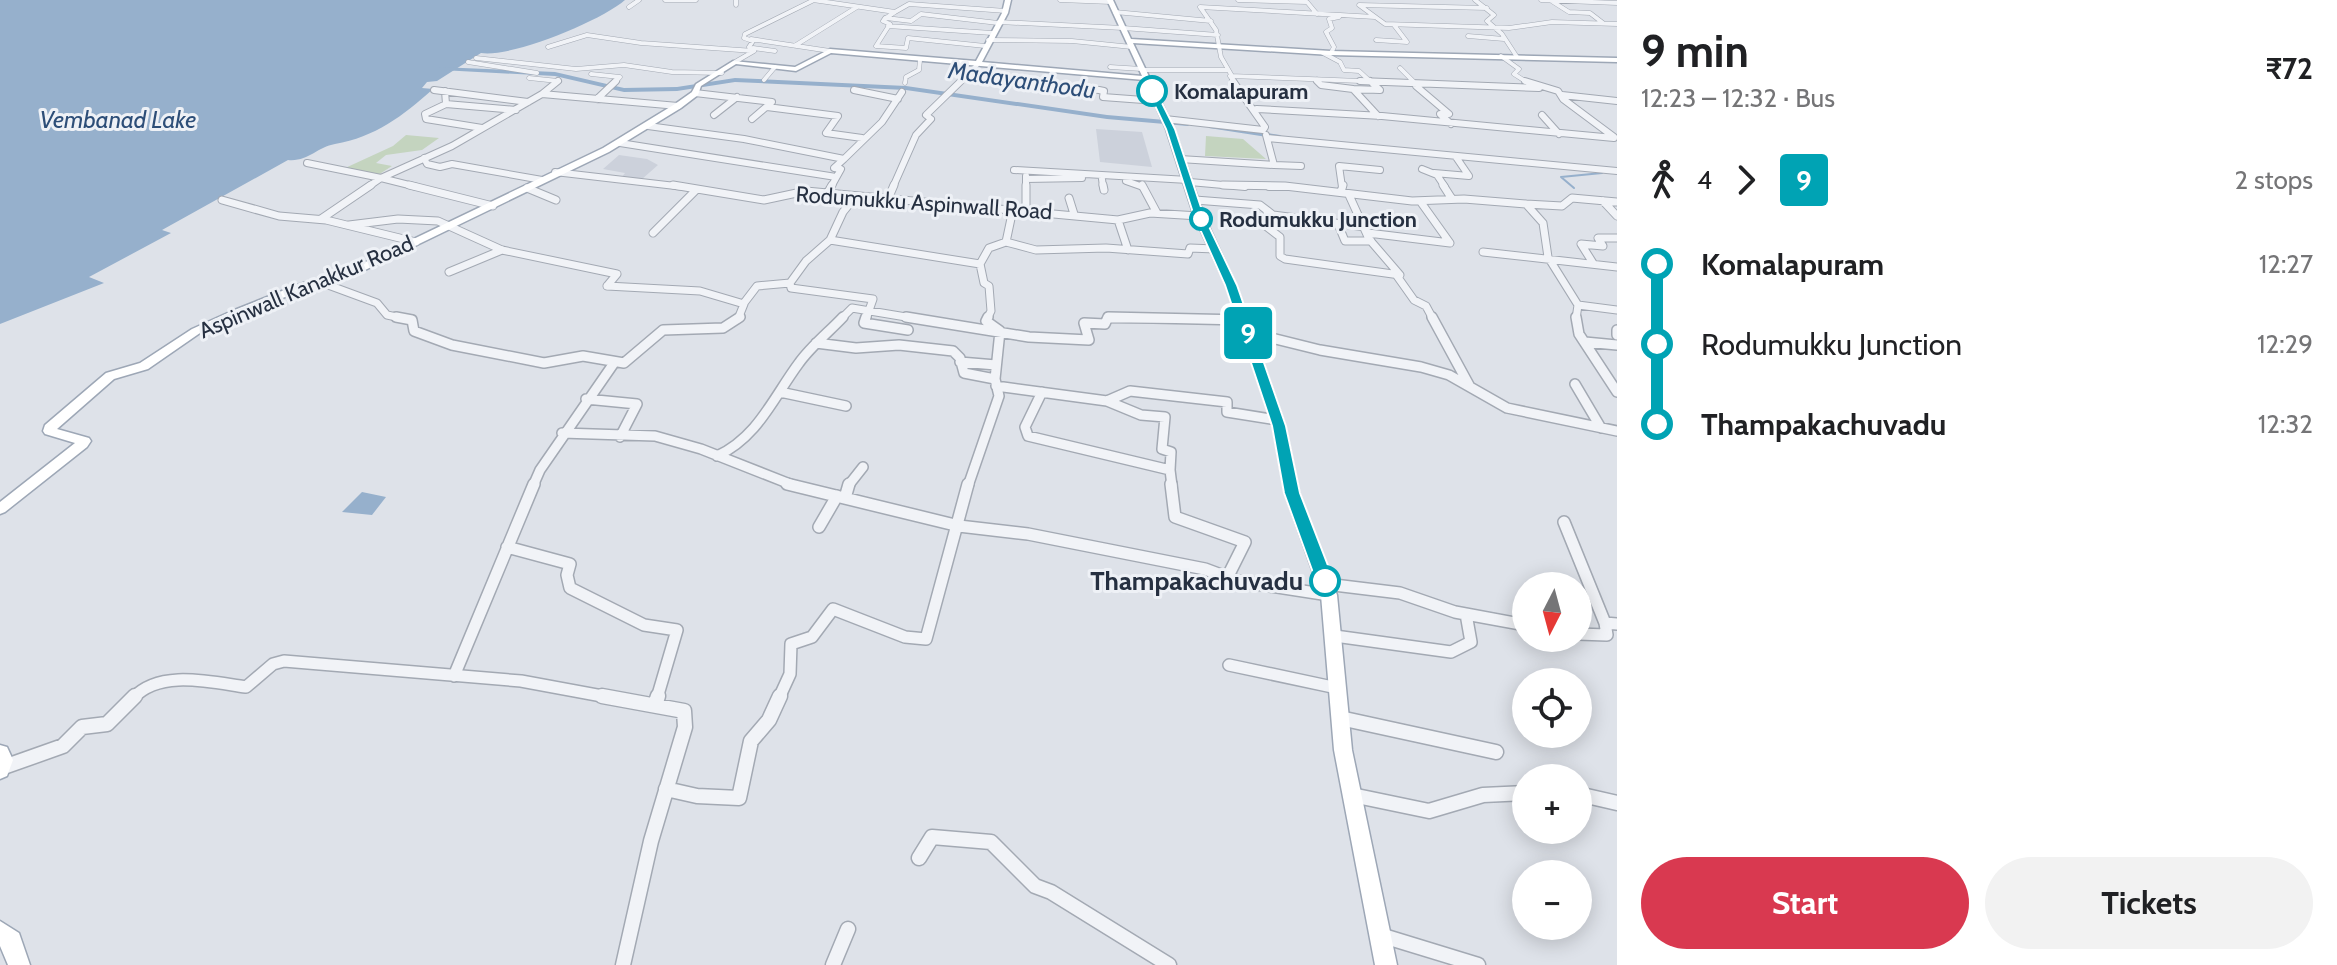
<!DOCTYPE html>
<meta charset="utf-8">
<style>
:root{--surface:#fff;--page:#f2f2f2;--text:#202124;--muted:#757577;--accent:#d93950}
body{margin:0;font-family:Cabin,sans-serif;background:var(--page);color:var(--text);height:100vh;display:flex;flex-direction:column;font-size:30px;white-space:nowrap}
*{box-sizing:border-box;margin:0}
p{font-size:26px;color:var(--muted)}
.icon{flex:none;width:44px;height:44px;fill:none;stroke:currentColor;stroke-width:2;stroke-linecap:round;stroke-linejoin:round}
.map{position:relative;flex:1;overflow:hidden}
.drawer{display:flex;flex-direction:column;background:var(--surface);width:720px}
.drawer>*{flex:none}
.badge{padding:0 16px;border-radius:6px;font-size:28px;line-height:52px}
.needle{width:52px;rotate:186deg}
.tools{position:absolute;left:1512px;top:572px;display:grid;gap:16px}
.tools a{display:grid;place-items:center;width:80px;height:80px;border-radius:50%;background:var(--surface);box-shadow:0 4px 20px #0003;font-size:40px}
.map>.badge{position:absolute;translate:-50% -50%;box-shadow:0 0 0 4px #fff}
.legs{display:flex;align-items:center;gap:12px;height:88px;padding:0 24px;font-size:26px}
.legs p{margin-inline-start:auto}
.headline{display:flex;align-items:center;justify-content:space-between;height:136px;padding:0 24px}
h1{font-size:44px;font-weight:700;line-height:60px}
.action{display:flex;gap:16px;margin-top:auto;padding:16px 24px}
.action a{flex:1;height:92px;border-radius:48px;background:var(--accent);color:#fff;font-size:32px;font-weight:700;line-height:92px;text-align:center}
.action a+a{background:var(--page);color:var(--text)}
ul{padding:0 24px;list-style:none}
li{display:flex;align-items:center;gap:28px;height:80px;font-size:30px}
li i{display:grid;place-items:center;width:12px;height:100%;margin:0 10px;background:currentColor}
li i::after{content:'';width:20px;height:20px;margin:-10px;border:6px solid;border-radius:50%;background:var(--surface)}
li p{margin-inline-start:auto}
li:first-child i{background:linear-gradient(#0000 50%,currentColor 0)}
li:last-child i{background:linear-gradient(currentColor 50%,#0000 0)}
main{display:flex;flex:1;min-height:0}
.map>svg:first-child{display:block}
</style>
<main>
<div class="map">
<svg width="1617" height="965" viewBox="0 0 1617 965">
<rect width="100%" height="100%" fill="#dee2e9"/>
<path fill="#ccd1db" d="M1096,129l46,3 10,35 -52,-5z
M619,155l28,4 11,6 -17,15 -20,-2 4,-5 -22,-4z"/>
<path fill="#c4d4bf" d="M406,135l33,3 -17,12 -36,5 -10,8 16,3 -14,9 -35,-6 50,-23z
M1206,136l37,3 23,20 -61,-3z"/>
<path fill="#96b0cc" d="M0,0h625c-24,21 -114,58 -144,53l-44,28 -10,1 -5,6 11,1c-30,27 -58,48 -98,55 -18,3 -27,18 -47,16l-126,70 9,3 -82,44 15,6 -104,41z
M362,492l24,5 -14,18 -30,-3z"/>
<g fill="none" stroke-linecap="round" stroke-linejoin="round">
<path stroke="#96b0cc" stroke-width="2" d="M1574,188l-13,-11 41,-4"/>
<path fill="#96b0cc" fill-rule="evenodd" d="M439,67l116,5 69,16 53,-1 58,-9 171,8 201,29 81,7 3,2 -3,2 -81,-7 -201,-29 -171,-8 -58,9 -53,1 -69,-16 -114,-6z
M1211,125l69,10 3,2 -3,2 -71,-11v-2z"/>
<g stroke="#a3a9b3" stroke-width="5">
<path id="minor-far5" d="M665,0h31
M736,0v5
M813,0l82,12 -9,6 25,3 10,-7 77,9
M1060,0l51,2
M1238,0l69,2 10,12
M1475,0l19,15 -7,6 15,13 15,23
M1541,0l76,3
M1550,0l19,12 21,1 13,10
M629,7l10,-7
M1487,8l-128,-3 26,19 124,4 43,-6 65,2
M895,12l14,-8 97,7
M1115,12l96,9
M885,18l-2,3 7,3 -14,22 30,2 2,-10 77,8
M999,22l124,6
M888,26l104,7
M1123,28l95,7
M1468,36l36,3
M751,39l79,12
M988,40l84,1 60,6
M1376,40l31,2 -13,-17
M796,45l61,-38
M548,47l39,-12 54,8 113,8
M753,48l22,3
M1323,53l17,9 4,8 15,1 13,12
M1331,53l3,-6 -8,-15 6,-4 -3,-9 10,-2
M1501,56l18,13 -5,5 14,9
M476,58l100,11 48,-4 48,7 50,1
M468,62l69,11
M735,62l19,-11 -5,-4 4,-6 -9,-3 1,-4 69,-34
M1110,67l32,2
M1400,68l13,13
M1142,70h85
M591,74l29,3 -6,6
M1232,76l-11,-19 -5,-27 -16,-23 175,10
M529,78l29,3 -3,2
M962,79l51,4
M764,80l11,-13
M905,83l1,-6 13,-7 1,-10
M959,83l18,-18
M1235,83l-5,-7 182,7"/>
</g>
<g stroke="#a3a9b3" stroke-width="8">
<path id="minor-far4" d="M988,81l111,9 5,1 -1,6 54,4
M1233,81l20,29
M1317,81l4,4 32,4 25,27
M1360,81l179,7
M1525,81l33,10 5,8 51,38
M1416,86l33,28h-9l11,10
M1353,89l27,1 -10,-9
M434,90l94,12
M854,90l44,9
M445,91l1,13 -21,10 1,5 56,9
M695,93l77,9 -20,17
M542,94l16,-13
M1562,95l55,6
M597,99l19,-18
M446,104l70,6
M767,107l71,9 -12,17 36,5
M714,115l23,-18
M1542,115l17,19
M1165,119l98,11 2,-3 -12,-17 4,-1 125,7 232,22
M648,126l96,13 100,20 38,-37 20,-30
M1268,138l349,33
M620,143l216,34
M424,158l3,6 13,3 12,-3 90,16
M1180,159l94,6 -8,-30
M307,163l74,15 -13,9
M1274,165l27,1
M1422,169l15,6 8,12
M1014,170l174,10
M555,172l129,15
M1434,173l35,3 -13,-19
M1026,176v11
M381,178l71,-32 90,-52 136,12
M381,178l36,9
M1026,179l56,-1
M1102,179l1,8
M1126,181l17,6
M1190,182l55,5
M831,187l10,-18 -7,-1 10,-9
M893,187l23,-52 15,-16 -5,-4 35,-34
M1269,187h25
M1342,187l-3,-21 41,4"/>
</g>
<g stroke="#a3a9b3" stroke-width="9">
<path id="minor-far3" d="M409,185l84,21
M673,185l91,15 42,-9 312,29 32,-7 49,3
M1026,185v25
M1103,185l1,5
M1142,185l15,28
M1223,185l62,1 127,15 52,-2 62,5
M1443,185l9,14
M527,188l29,12
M828,192l4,-7
M1341,192l2,-7
M856,196l-13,16 -13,28 150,24 9,-16 17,-6 7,-33
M1069,198l5,16
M888,199l6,-14
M222,200l57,16 47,4 90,22
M1195,200l65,5 13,10 93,12
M1603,201l14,15
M1267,212l3,12 -3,3 13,10v19l5,3 115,16 -31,-36 -20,-44
M321,219l50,-34
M1118,220l10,30
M1338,224l7,17h26
M349,225l49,-6 40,2 64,29 115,24 -10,12
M653,233l42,-42
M1368,233l82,10 -30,-42
M1006,242l30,8 70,-2 82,6 2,-6 25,1
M1483,252l134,15
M1593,263l-12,-19 22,2 -5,-8h19
M980,264l4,19 5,3 2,25 -4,8
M449,272l53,-22
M1397,276l17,24 12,6 7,13
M320,282l57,21 10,12 19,4
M790,283l1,5 82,11 -7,20
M607,286l93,5 44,13 -6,15
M744,303l13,-17 33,-3 16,-22 24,-21
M1578,305l39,5
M841,319l11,-11 66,11
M1107,319h85
M1576,319l2,-14 -30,-48 -5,-34 -17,-19 36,2 10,-8 45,4"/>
</g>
<g stroke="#a3a9b3" stroke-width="12">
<path id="minor-far2" d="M396,317l16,3 2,11 38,14 92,18 39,-7 41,7 39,-33 60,-2 17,-11
M866,317l-2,6 44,7
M906,317l123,20 60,3 -5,-17 21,1 3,-7 135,3
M1432,317l37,68
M1576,317l3,17 38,58
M1617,330v5
M1247,332l73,18 101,17 28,8 58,33 110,23
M1585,342l32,3
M816,343l40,5 43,-3 54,6 7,7 4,15 31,6
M960,362l36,3
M1575,384l26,44
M996,386l111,15 34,14 24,2 -3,32 9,3 -1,18
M780,392l66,14
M1042,392l-17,35 3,9 142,34 2,16
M586,399l51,5 -17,33
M1107,401l23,-10 97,11v10l50,8
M562,433l93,3 46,13 94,37
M717,456c41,-19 56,-58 82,-93 12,-17 30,-31 44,-46
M533,486l7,-16 74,-107
M848,486l15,-19
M968,486l31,-90 -4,-17 5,-48 -14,-10 2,-4"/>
</g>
<g stroke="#a3a9b3" stroke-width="14">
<path id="minor-far1" d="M787,484l172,42 69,8 177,35 32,12 92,14
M1171,484l4,33 70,25 -18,36
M845,498l4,-14
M1564,522l41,101
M819,527l18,-31
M507,547l63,17 -3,11 3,13 74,37 33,5 -20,68
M1326,584l74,9 55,19 71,13
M1578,634l29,1 -2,-12 12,1
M1335,636l116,16 20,-10 -5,-28
M1229,665l108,23
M454,676l80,-192
M133,698c27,-29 77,-16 113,-11l27,-23 11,-3 237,20 92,17
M779,698l11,-24 1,-30 21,-7 21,-28 72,28 21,2 42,-155"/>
</g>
<g stroke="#a3a9b3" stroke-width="17">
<path id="minor" d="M602,696l82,15 1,16 -34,114 -28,124
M655,705l3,-9
M1340,718l156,34
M1,768l62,-22 19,-19 25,-3 28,-28
M666,789l31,7 42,2 12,-57 18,-21 11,-24
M1578,794l39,9
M1352,795l77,16 54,-16 43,-2
M919,858l13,-21 59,5 44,44 16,6 118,73
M1380,935l98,30
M833,965l15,-36"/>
</g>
<g stroke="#9da7b6" stroke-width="3">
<path id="major" d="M1005,0h6l-3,13 -26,49 160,14 -35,-76h6l18,39 200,12 286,7v4l-286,-7 -198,-12 41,86 30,87 32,69 49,141 14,67 38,102 15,155 45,215h-22l-41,-215 -13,-155 -36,-102 -12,-67 -47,-141 -32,-69 -28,-87 -22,-49 -313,-27 -35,18 -60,-7 -35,22 -3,9 -17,13 -72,44 -248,120 -56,17 -65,26 -40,18 -52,36 -34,10 -57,50 32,9 2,3 -4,6 -82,65 -5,2v-12l75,-59 -30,-9 -2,-3 2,-6 61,-52 34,-10 52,-34 40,-18 65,-26 56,-17 250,-120 72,-44 17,-12 4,-8 37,-23 62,6 35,-18 146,12 26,-48z
M0,745l7,2 6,13 -6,16 -7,3z
M0,921l19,12 11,32h-22l-8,-19z"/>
</g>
<use href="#minor-far5" stroke="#f1f3f7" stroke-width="4"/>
<use href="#minor-far4" stroke="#f1f3f7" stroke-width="6"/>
<use href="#minor-far3" stroke="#f1f3f7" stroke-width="7"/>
<use href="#minor-far2" stroke="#f1f3f7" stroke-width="9"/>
<use href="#minor-far1" stroke="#f1f3f7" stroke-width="11"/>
<use href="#minor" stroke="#f1f3f7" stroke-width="14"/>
<use href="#major" fill="#fff" fill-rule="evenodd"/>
</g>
<path fill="#00a3b4" stroke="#fff" stroke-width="2" d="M1155,89l20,40 29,87 33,69 49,141 14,67 34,88 -3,4h-12l-3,-4 -32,-88 -12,-67 -47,-141 -31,-69 -28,-87 -18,-38z"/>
<g fill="#fff" stroke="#00a3b4" stroke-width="4">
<circle cx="1152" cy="91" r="14"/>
<circle cx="1201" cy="219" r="10"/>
<circle cx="1325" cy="581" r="14"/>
</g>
<g text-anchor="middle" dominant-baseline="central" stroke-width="6" stroke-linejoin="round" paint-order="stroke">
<g font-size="22" font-weight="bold" fill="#263041" stroke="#eef1f6" text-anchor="start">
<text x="1174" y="91">Komalapuram</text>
<text x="1219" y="219">Rodumukku Junction</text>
</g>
<g font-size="22" fill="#263041" stroke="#eef1f6">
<text transform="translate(924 203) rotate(4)">Rodumukku Aspinwall Road</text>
<text transform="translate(306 287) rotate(-23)">Aspinwall Kanakkur Road</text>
</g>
<g font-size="24" font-style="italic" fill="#2d4e78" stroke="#eef1f6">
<text transform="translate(1022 80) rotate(8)">Madayanthodu</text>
<text x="118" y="119">Vembanad Lake</text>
</g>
<g font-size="26" font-weight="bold" fill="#263041" stroke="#eef1f6" text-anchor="end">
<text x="1303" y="581">Thampakachuvadu</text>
</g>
</g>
</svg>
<div class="tools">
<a><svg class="needle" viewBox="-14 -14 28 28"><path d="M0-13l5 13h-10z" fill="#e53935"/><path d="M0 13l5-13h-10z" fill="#757577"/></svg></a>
<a><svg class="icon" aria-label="locate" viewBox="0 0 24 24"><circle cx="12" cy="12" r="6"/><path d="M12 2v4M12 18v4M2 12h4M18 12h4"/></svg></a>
<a>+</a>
<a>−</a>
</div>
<b class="badge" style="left:1248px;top:333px;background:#00a3b4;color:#fff">9</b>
</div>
<section class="drawer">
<div class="headline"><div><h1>9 min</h1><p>12:23 – 12:32 · Bus</p></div><b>₹72</b></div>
<div class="legs"><svg class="icon" aria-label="walk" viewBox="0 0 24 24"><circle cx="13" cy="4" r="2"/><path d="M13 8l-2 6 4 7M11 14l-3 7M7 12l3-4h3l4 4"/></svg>4<svg class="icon" aria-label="forward" viewBox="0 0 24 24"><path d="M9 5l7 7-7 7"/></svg><b class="badge" style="background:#00a3b4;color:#fff">9</b><p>2 stops</p></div>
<ul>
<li><i style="color:#00a3b4"></i><b>Komalapuram</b><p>12:27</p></li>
<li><i style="color:#00a3b4"></i><span>Rodumukku Junction</span><p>12:29</p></li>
<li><i style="color:#00a3b4"></i><b>Thampakachuvadu</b><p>12:32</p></li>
</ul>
<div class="action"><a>Start</a><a>Tickets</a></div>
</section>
</main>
